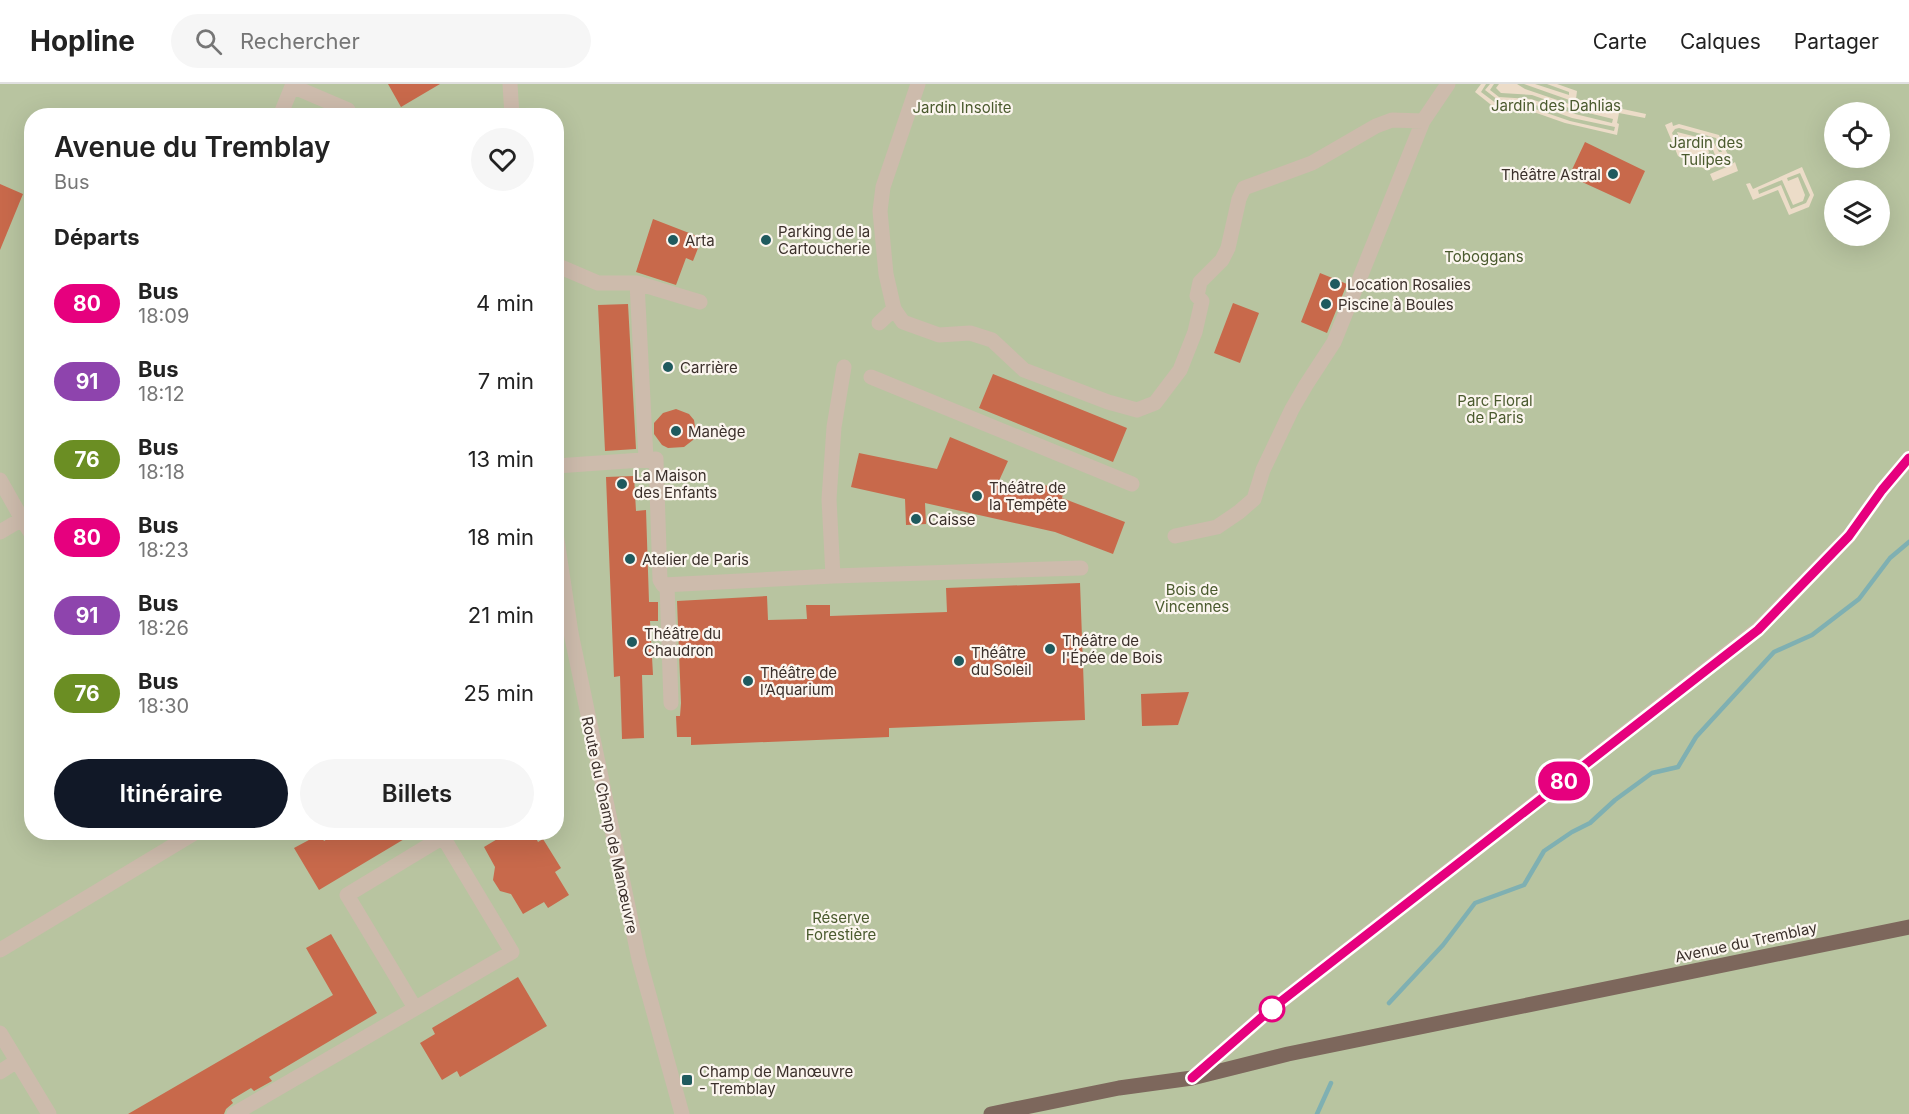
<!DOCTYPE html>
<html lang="fr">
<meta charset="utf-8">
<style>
:root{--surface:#fff;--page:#f6f6f6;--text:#222;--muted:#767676;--line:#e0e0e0;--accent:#111827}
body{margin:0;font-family:Inter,sans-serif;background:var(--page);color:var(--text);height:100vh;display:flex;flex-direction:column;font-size:22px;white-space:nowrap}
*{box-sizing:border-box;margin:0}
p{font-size:20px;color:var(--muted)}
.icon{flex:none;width:33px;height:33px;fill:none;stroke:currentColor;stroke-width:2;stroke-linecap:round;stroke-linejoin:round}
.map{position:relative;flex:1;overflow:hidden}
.details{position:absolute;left:24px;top:24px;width:540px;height:732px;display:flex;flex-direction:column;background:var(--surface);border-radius:24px;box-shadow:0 6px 24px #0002}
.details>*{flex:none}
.badge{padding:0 12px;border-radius:20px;font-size:21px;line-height:39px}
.buttons{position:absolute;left:1824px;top:18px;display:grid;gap:12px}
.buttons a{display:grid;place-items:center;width:66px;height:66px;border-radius:50%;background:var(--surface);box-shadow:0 6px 24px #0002;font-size:30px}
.map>.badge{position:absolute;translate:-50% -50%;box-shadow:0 0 0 3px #fff}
h2{padding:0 30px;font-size:22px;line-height:54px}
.round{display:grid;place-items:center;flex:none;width:63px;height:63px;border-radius:32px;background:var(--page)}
.summary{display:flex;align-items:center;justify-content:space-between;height:102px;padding:0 30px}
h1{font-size:28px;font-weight:600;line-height:45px}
.action{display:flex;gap:12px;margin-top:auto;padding:12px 30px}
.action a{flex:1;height:69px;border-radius:36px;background:var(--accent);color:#fff;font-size:24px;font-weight:600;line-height:69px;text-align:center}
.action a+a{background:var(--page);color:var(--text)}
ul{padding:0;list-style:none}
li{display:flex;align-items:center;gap:18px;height:78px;padding:0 30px}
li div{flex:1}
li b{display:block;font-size:22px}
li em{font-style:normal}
li .badge{min-width:66px;font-weight:700;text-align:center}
header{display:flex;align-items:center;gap:36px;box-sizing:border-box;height:84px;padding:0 30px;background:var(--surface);border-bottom:2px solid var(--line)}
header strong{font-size:28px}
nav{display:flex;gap:33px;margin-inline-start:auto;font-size:21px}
.search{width:420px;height:54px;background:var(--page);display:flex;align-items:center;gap:15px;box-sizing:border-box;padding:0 21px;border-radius:33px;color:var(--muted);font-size:22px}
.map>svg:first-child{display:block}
</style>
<header>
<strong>Hopline</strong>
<div class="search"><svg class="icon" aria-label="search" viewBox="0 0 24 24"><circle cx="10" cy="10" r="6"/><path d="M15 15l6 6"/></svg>Rechercher</div>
<nav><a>Carte</a><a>Calques</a><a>Partager</a></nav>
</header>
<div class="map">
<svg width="1909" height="1030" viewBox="0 0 1909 1030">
<rect width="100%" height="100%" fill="#f4ebe1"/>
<path fill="#b8c4a0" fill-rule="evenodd" d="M0,0h1909v1030h-1909zM1834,28h46v46h-46zM32,32h524v716h-524zM1834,106h46v46h-46z"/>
<path fill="#ecdcc8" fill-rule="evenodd" d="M1481,0h5l-5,8 16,12 32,3 41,14 44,10 1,-4 -43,-9 -42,-15 -32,-3 -13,-10 5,-6h4l-4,6 9,7 32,2 44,15 37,9 1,-4 -41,-10 -40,-14 -31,-2 -5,-5 3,-4h18l8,5 47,16 19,4v-3l-16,-4 -51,-18h11l34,11v-3l-22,-8h10l20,7 -1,8 70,15 -1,4 -26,-5 -2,10 2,1 -2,11 -52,-12 -37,-13 -33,-2 -20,-16z
M1672,38l1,4 6,-2 40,11 13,29 3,-2 3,9 -25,10 -3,-7 19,-8 -2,-4 -20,8 -29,-14 -13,-31zM1679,44l37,10 6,14h-3l-6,-11 -36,-9 4,11 -4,1 -5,-11 3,-4zM1688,55l23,6 4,10 -7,2 -1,-3 2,-1 -1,-5 -21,-5z
M1802,83l12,28 -5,12 -20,8 -11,-25 -25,10 -7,-16 4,-1 3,6zM1800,89l10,22 -4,8 -15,6 -10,-24 -22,9 -1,-4 24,-10 11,25 10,-4 2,-6 -7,-18 -10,4 -1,-3z"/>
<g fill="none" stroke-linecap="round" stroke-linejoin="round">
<path stroke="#7fb0b2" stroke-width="4.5" d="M1389,919l54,-58 32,-42 49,-18 20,-34 28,-19 18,-9 25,-23 37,-27 26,-6 18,-30 78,-85 38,-17 47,-36 31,-41 19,-16
M1317,1030l14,-31"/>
</g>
<path fill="#c8694b" d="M388,0h52l-39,23z
M1585,58l60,29 -15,33 -61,-28z
M0,100l23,10 -23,56z
M653,135l49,19 -9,23 -7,-3 -10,27 -40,-13z
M1320,189l27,11 -20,49 -26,-11z
M1233,219l26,10 -19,50 -26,-10z
M628,220l8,145 -31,2 -7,-146z
M993,290l134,54 -14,34 -134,-54z
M676,325l13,5 5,6 2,13 -3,7 -9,7 -16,1 -6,-3 -8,-11v-11l9,-10z
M950,353l58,24 -10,22 41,10 1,-9 24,6 -2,8 63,24 -12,32 -58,-22 -130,-29 1,21 -20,1 -1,-26 -54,-12 8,-34 78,16z
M634,392l2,35 10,-1 3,92h9v19h-8l3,54h-11l2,63 -22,1 -2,-63 -6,1 -8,-200z
M1080,499l5,137 -196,8v9l-198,8v-8h-14l-1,-21h4l1,-13 -4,-102 90,-5 1,24 39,-1 -1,-14h24v11l117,-4 -1,-24z
M1189,608l-11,33 -36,1 -1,-32z
M339,748h77l-97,58 -25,-42 26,-14 4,7z
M509,748h24l5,10 5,-3 18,29 -6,4 14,23 -21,13 -4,-6 -21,12 -12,-20 -11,-3 -7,-11 2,-13 -11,-20z
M331,850l46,79 -108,64 3,4 -18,10 -3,-3 -20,12 2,3 -7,6 -2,5h-96l205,-119 -27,-47z
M518,893l29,49 -87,51 -3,-6 -15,9 -22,-37 15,-9 -3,-6z"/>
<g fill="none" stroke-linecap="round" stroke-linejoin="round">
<path stroke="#cdbbac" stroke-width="15" d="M510,0l2,32
M918,0l-35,103 -3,24 6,63 8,35 9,13 36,13 31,-2 22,7 32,30 84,32 29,8 18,-7 25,-33 15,-38 7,-31 -5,-5 3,-14 22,-22 6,-12 11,-49 5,-11 68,-25 64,-37 16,-6 31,1
M292,2l56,24 3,6
M280,32l13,-32
M556,181l42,18h39l63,19
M637,199l9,176
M879,239l15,-14
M871,293l261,107
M556,382l100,-7 4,121 3,5 170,-9 248,-8
M0,396l22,39
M0,448l22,-13 10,16
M556,449l15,100 68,326 43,155
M1175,452l42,-9 22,-15 15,-13 9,-29 29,-61 14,-24 28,-43 89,-221 25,-37
M833,492l-4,-77 5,-72 10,-60
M667,501l4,118
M0,866l196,-118
M0,949l49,81
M0,988l17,-11
M1192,994l78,-68 488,-381 91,-93 33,-46 27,-32
M234,1030l278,-162 -69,-115 -96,58 68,113"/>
<path stroke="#7d675c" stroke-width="15" d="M991,1030l128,-26 73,-10 96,-24 621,-127"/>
</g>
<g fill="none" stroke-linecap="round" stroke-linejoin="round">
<g stroke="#fff" stroke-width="14">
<path id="line" d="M1192,994l78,-68 488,-380 91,-94 33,-46 27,-32"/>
</g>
<use href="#line" stroke="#e6007e" stroke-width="9"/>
</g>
<g fill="#1f5a5e" stroke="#fbf5ee" stroke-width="2">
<circle cx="1613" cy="90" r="6"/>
<circle cx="673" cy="156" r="6"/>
<circle cx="766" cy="156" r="6"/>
<circle cx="1335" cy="200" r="6"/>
<circle cx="1326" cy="220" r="6"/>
<circle cx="668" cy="283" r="6"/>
<circle cx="676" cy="347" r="6"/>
<circle cx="622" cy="400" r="6"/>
<circle cx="977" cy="412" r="6"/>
<circle cx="916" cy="435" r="6"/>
<circle cx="630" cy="475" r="6"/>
<circle cx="632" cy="558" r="6"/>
<circle cx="1050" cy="565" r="6"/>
<circle cx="959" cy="577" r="6"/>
<circle cx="748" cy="597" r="6"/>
<rect x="681" y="990" width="12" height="12" rx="3"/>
</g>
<circle fill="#fff" stroke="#e6007e" stroke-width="3" cx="1272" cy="925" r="12"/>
<g text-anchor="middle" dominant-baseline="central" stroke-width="4.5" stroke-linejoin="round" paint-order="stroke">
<g font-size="15" fill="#4a5a2e" stroke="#fbf5ee">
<text x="1556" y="21">Jardin des Dahlias</text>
<text x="962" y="23">Jardin Insolite</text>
<text x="1706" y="58">Jardin des<tspan x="1706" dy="17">Tulipes</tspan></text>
<text x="1484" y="172">Toboggans</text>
<text x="1495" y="316">Parc Floral<tspan x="1495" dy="17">de Paris</tspan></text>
<text x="1192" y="505">Bois de<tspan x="1192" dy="17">Vincennes</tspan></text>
<text x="841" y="833">Réserve<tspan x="841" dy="17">Forestière</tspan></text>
</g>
<g font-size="15" fill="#3b302b" stroke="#fbf5ee" text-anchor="start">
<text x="1601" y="90" text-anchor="end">Théâtre Astral</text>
<text x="778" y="147">Parking de la<tspan x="778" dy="17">Cartoucherie</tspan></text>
<text x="685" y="156">Arta</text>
<text x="1347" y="200">Location Rosalies</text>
<text x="1338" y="220">Piscine à Boules</text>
<text x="680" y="283">Carrière</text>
<text x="688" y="347">Manège</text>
<text x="634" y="391">La Maison<tspan x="634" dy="17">des Enfants</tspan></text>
<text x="989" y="403">Théâtre de<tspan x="989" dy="17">la Tempête</tspan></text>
<text x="928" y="435">Caisse</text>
<text x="642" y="475">Atelier de Paris</text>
<text x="644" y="549">Théâtre du<tspan x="644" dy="17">Chaudron</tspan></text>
<text x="1062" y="556">Théâtre de<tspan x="1062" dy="17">l'Épée de Bois</tspan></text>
<text x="971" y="568">Théâtre<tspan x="971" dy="17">du Soleil</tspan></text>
<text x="760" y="588">Théâtre de<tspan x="760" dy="17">l’Aquarium</tspan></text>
<text x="699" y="987">Champ de Manœuvre<tspan x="699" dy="17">- Tremblay</tspan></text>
</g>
<g font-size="15" fill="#3b302b" stroke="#fbf5ee">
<text transform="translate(610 741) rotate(78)">Route du Champ de Manœuvre</text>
<text transform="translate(1746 858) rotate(-12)">Avenue du Tremblay</text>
</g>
</g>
</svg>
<div class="buttons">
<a><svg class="icon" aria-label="locate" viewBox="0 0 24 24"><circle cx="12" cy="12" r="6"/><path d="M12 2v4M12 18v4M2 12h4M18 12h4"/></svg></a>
<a><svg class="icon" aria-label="layers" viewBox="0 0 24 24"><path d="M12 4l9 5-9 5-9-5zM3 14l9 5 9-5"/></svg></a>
</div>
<b class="badge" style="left:1564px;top:697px;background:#e6007e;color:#fff">80</b>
<section class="details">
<div class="summary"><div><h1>Avenue du Tremblay</h1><p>Bus</p></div><a class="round"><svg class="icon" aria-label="heart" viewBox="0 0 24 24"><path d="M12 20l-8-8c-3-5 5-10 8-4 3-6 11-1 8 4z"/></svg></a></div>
<h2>Départs</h2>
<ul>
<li><span class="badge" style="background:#e6007e;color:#fff">80</span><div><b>Bus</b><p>18:09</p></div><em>4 min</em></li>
<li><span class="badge" style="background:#8e44ad;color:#fff">91</span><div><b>Bus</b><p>18:12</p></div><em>7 min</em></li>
<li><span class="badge" style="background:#6b8e23;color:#fff">76</span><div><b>Bus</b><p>18:18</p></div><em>13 min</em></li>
<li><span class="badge" style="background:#e6007e;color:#fff">80</span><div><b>Bus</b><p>18:23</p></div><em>18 min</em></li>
<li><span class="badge" style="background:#8e44ad;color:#fff">91</span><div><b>Bus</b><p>18:26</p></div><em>21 min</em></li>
<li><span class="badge" style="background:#6b8e23;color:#fff">76</span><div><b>Bus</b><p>18:30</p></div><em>25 min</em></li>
</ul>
<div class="action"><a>Itinéraire</a><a>Billets</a></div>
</section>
</div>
